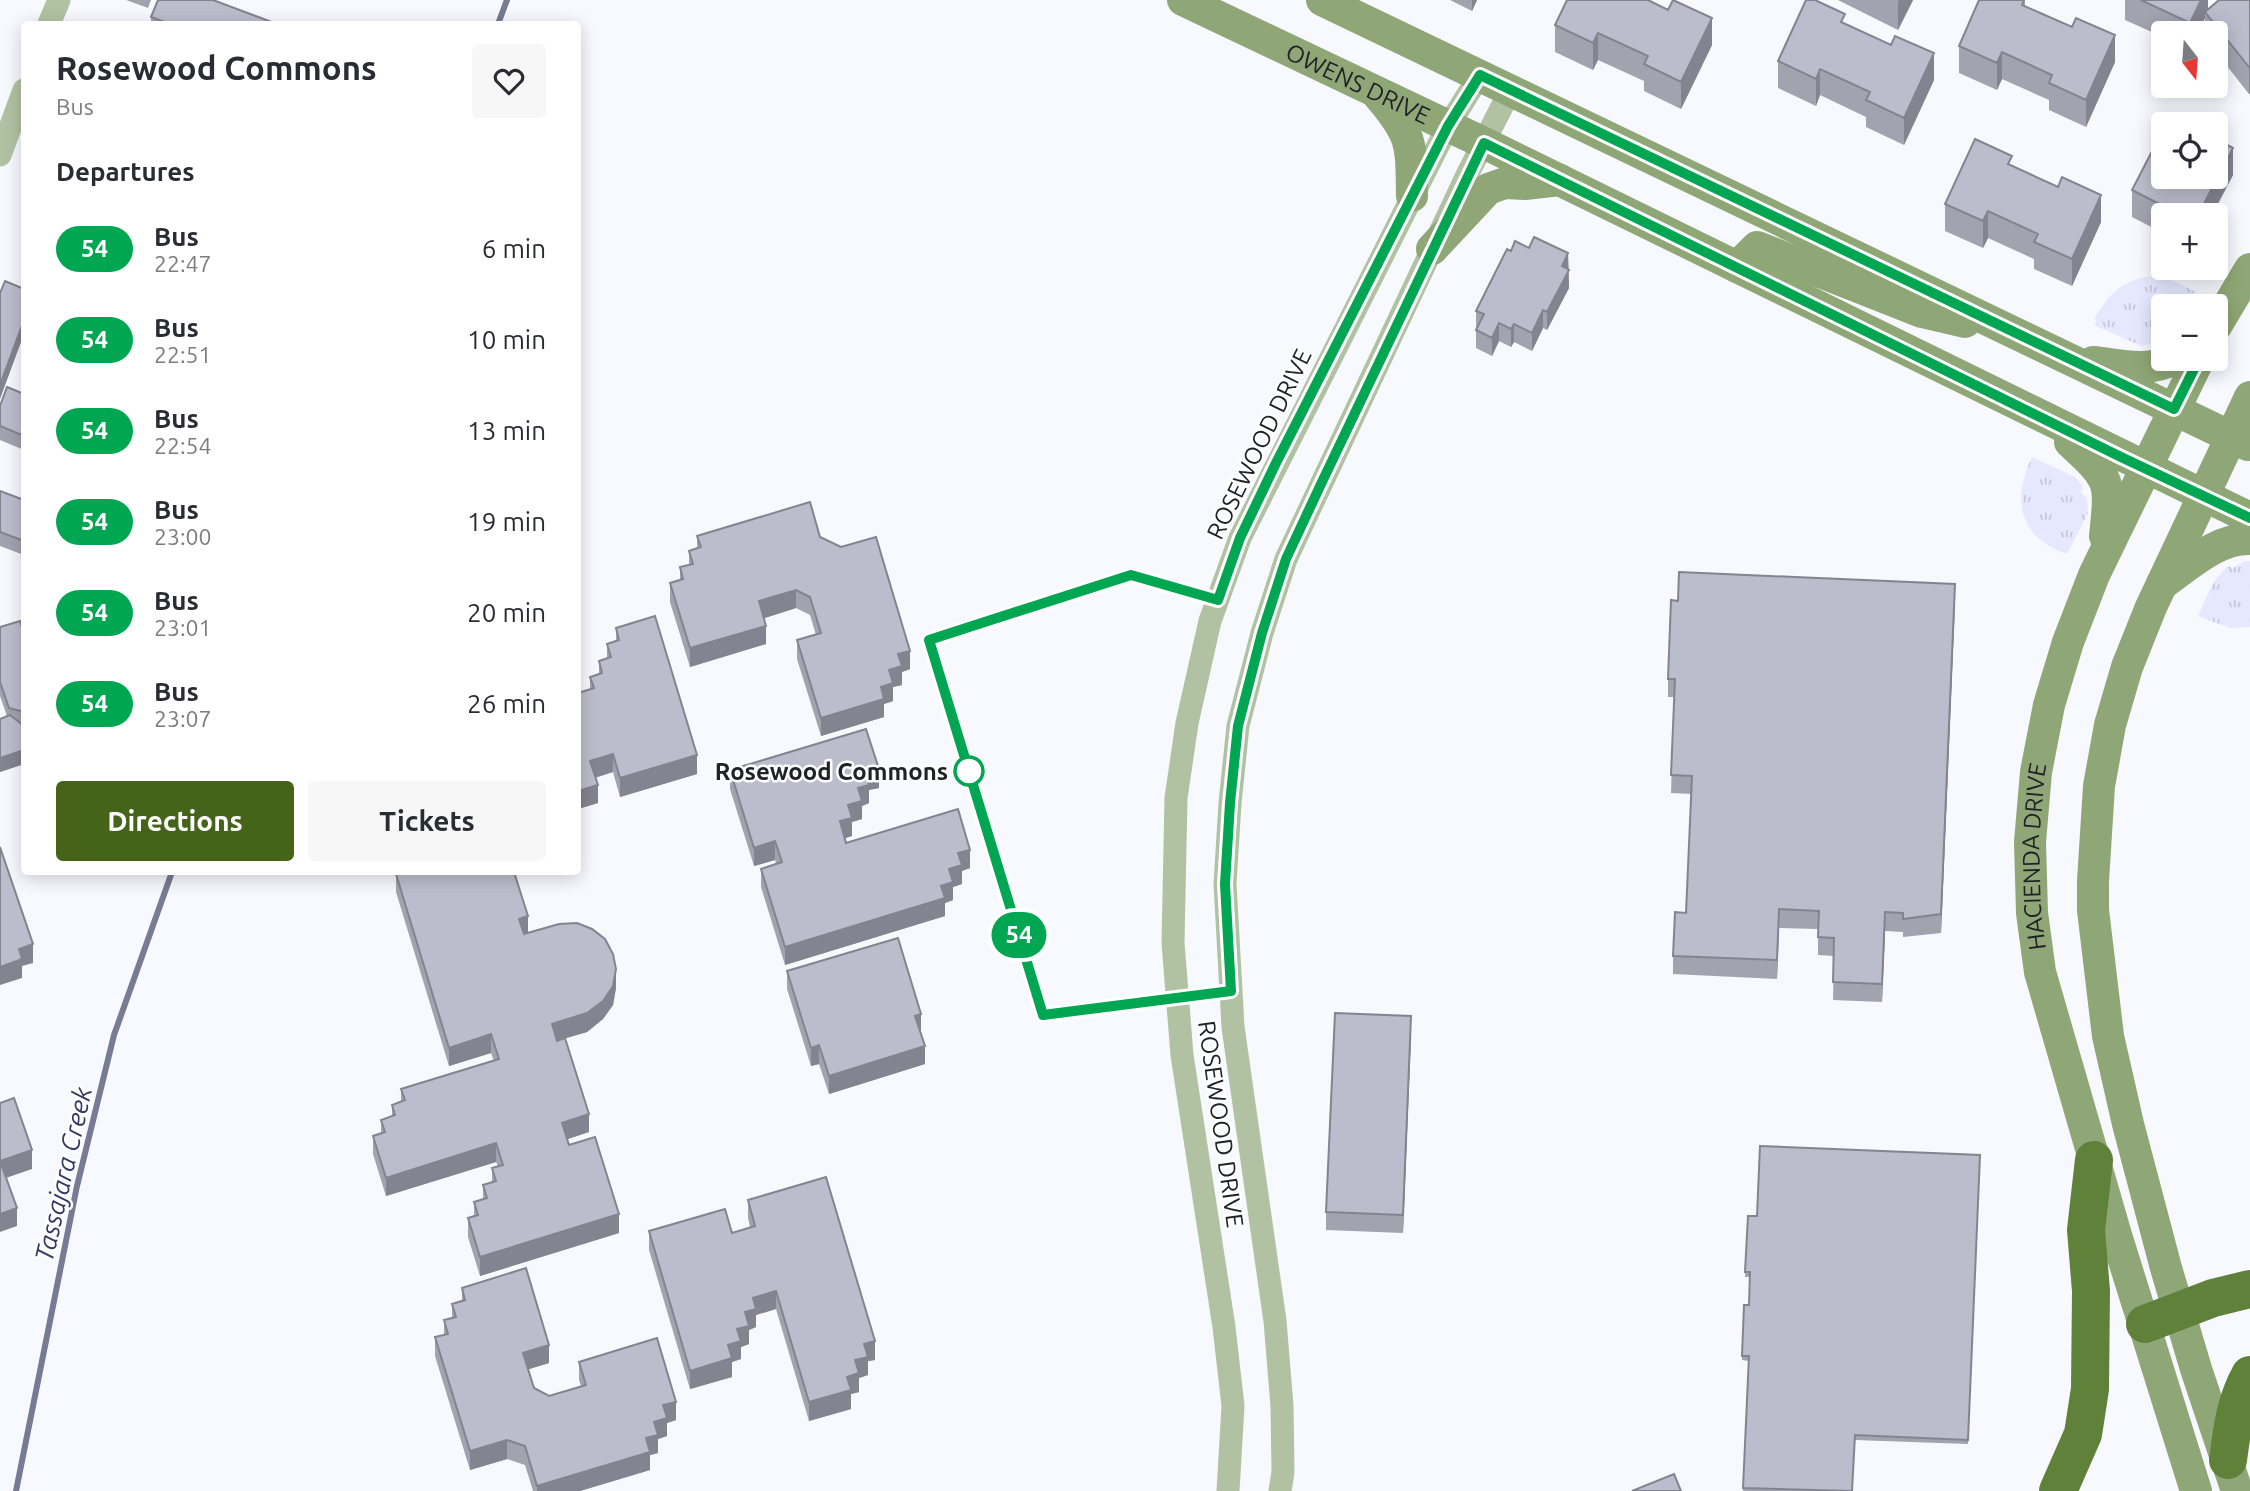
<!DOCTYPE html>
<meta charset="utf-8">
<style>
:root{--surface:#fff;--page:#f7f7f7;--text:#2b2b33;--muted:#7c7c81;--accent:#456419}
body{margin:0;font-family:Ubuntu,sans-serif;background:var(--page);color:var(--text);height:100vh;display:flex;flex-direction:column;font-size:26px;white-space:nowrap}
*{box-sizing:border-box;margin:0}
p{font-size:23px;color:var(--muted)}
.icon{flex:none;width:38px;height:38px;fill:none;stroke:currentColor;stroke-width:2;stroke-linecap:round;stroke-linejoin:round}
.map{position:relative;flex:1;overflow:hidden}
.details{position:absolute;left:21px;top:21px;width:560px;height:854px;display:flex;flex-direction:column;background:var(--surface);border-radius:7px;box-shadow:0 4px 18px #0003}
.details>*{flex:none}
.badge{padding:0 14px;border-radius:23px;font-size:24px;line-height:46px}
.needle{width:46px;rotate:163deg}
.controls{position:absolute;left:2151px;top:21px;display:grid;gap:14px}
.controls a{display:grid;place-items:center;width:77px;height:77px;border-radius:7px;background:var(--surface);box-shadow:0 4px 18px #0003;font-size:35px}
.map>.badge{position:absolute;translate:-50% -50%;box-shadow:0 0 0 4px #fff}
h2{padding:0 35px;font-size:26px;line-height:63px}
.round{display:grid;place-items:center;flex:none;width:74px;height:74px;border-radius:7px;background:var(--page)}
.summary{display:flex;align-items:center;justify-content:space-between;height:119px;padding:0 35px}
h1{font-size:33px;font-weight:700;line-height:52px}
.button{display:flex;gap:14px;margin-top:auto;padding:14px 35px}
.button a{flex:1;height:80px;border-radius:7px;background:var(--accent);color:#fff;font-size:28px;font-weight:700;line-height:80px;text-align:center}
.button a+a{background:var(--page);color:var(--text)}
ul{padding:0;list-style:none}
li{display:flex;align-items:center;gap:21px;height:91px;padding:0 35px}
li div{flex:1}
li b{display:block;font-size:26px}
li em{font-style:normal}
li .badge{min-width:77px;font-weight:700;text-align:center}
.map>svg:first-child{display:block}
</style>
<div class="map">
<svg width="2250" height="1491" viewBox="0 0 2250 1491">
<defs>
<pattern id="grass-tufts" width="24" height="20" patternUnits="userSpaceOnUse" patternTransform="scale(1.75)"><rect width="24" height="20" fill="#e5e8ff"/><path d="M3 7l-1-3M5 7V3M7 7l1-3M15 17l-1-3M17 17v-4M19 17l1-3" fill="none" stroke="#c4c7db"/></pattern>
</defs>
<rect width="100%" height="100%" fill="#f7f9ff"/>
<path fill="url(#grass-tufts)" d="M2157,276l10,2 29,14 -8,14h-25v32l-9,-3 -4,9 -9,2 -47,-21 3,-4 -3,-1c14,-27 32,-43 63,-44z
M2032,457l43,20 8,9 -3,6 7,6 1,15 -21,41c-49,-17 -55,-54 -35,-97z
M2245,561h5v66l-20,1 -32,-12c8,-17 15,-38 30,-50l5,2z"/>
<g fill="none" stroke-linecap="round" stroke-linejoin="round">
<path stroke="#777b93" stroke-width="6" d="M498,24l9,-24
M16,1491l61,-305 37,-151 58,-163"/>
<path stroke="#b1c2a2" stroke-width="23" d="M49,24l10,-24
M0,155l24,-65
M1228,1491l5,-85 -9,-79 -42,-272 -9,-112 3,-145 11,-75 23,-102 30,-83 208,-412 32,-51
M1280,1491l3,-19 -1,-66 -7,-85 -42,-294 -8,-143 5,-81 8,-77 24,-93 24,-74 182,-386 43,-84"/>
<g stroke="#8fa776" stroke-width="32">
<path id="s1" d="M1183,0l301,143 766,375"/>
<path d="M1322,0l926,445"/>
<path d="M1379,96c35,41 32,49 33,100"/>
<path d="M1432,249l56,-60 17,-6 20,1 35,-4"/>
<path d="M1737,267l20,-20 165,65 43,10"/>
<path d="M2216,326l34,-57"/>
<path d="M2093,362c27,3 56,11 81,-3"/>
<path d="M2070,442c41,38 41,38 35,94"/>
<path d="M2162,584c26,-18 55,-46 88,-45"/>
<path id="s2" d="M2196,1491l-80,-256 -76,-263 -8,-59 -2,-71 6,-70 13,-67 19,-63 26,-67 105,-216"/>
<path d="M2237,1491l-41,-122 -30,-101 -38,-144 -20,-88 -15,-126v-29l6,-95 11,-61 17,-58 24,-60 99,-210"/>
</g>
<path stroke="#608139" stroke-width="38" d="M2145,1324l68,-26 37,-9
M2228,1460c4,-30 7,-58 22,-85
M2058,1491l25,-57 7,-45 1,-98 -5,-61 8,-70"/>
</g>
<path fill="#a1a3af" d="M126,0h25l-3,8z
M1450,0h27l-5,11z
M1838,0h75l-15,30z
M2025,0v7l90,55 -29,65 -37,-17v-10l-47,-21 -5,11 -38,-17v-27z
M2125,0h83v9l42,-9v93l-1,1 -33,-42v-19h-11v-15l-7,15h-35v4l-38,-17z
M151,17l126,7h-126z
M1845,24l89,56 -30,65 -38,-18v-10l-46,-22 -4,11 -38,-18v-27z
M1555,25l157,20 -31,64 -37,-18v-10l-46,-21 -5,10 -38,-18z
M2012,166l89,56 -29,64 -38,-17v-10l-46,-21 -5,10 -38,-17v-27z
M2233,175l-21,40h-49v18l-31,-16v-27z
M1529,248l39,5 1,35 -22,42 -4,-2 -11,23 -18,-9 -3,5 -12,-6 -7,15 -16,-8v-37l35,-60z
M24,394v56l-24,-10v-34z
M0,491l24,9v55l-24,-9z
M697,536l123,1 90,132 -8,3v13l-9,2v14l-9,3v13l-63,19 -24,-77v-19l19,-5 -6,-20 -14,-7 -32,10 2,26 -76,23 -20,-65v-19l10,-3v-13l9,-2v-14l8,-3z
M1955,602l-14,331 -38,4v-5l-18,-1 -3,71 -49,-2 1,-44 -16,-1v-26l-39,-1 -2,51 -104,-5v-18l13,-43 6,-119 -21,-1 3,-96h-6v-18z
M0,627l24,8v91l-1,-1 1,1v38l-24,8v-53l7,-3 -7,-20z
M616,628l81,146 -77,23 -7,-25 -18,6 3,25 -20,6v-116l12,-4v-12l9,-3v-13l8,-3v-14l9,-3z
M730,770l149,18 -10,2v13l-7,3v13l-10,3v14l-7,2 1,5 124,25 -8,3v13l-9,3v13l-8,3v13l-160,49 -24,-78v-18l15,-5 -1,-4 -21,6 -24,-77z
M396,874l132,59 88,55 -3,17 -10,14 -16,13 -30,9 32,91 -22,7 2,6 50,88 -139,43 -12,-39v-19l6,-2v-14l9,-3v-14l9,-3v-14l6,-2 -2,-4 -110,34 -13,-42v-18l8,-2v-14l11,-4v-11l9,-3v-13l93,-28 -3,-8 -42,13 -53,-174z
M787,971l134,62 4,31 -96,30 -10,-30 -8,2 -24,-77z
M1411,1035l-8,198 -77,-3v-18z
M1980,1155l-12,289 -113,-4 -3,51h-109l6,-130 -7,-1v-4l7,-51 1,-28h-5l3,-61h9z
M748,1200l127,160 -7,1v14l-9,3v14l-8,2v15l-42,12 -33,-112 -20,6v12l-7,3v14l-8,3v12l-9,3v15l-42,12 -41,-139v-19l83,2 18,-6 -2,-9z
M462,1288l87,75 -21,6 6,19 15,8 32,-10 -2,-6v-18l97,58 -9,3v13l-9,3v14l-8,2v15l-70,21h-47l-8,-26 -18,-6 -37,11 -35,-114v-19l9,-2v-15l8,-2v-14l10,-3z"/>
<path fill="#83848f" d="M1472,0h5l-5,11z
M1899,0h14l-15,30v-27z
M2198,0h10v12h-3v6l-7,15h-8v-10z
M1712,18v27l-31,64v-27z
M1598,33v27l-5,10v-27z
M2115,35v27l-29,65v-27z
M2002,52v27l-5,11v-27z
M1934,53v27l-30,65v-27z
M2250,66v27l-1,1v-27z
M1820,69v26l-4,11v-27z
M2233,148v27l-21,40h-14z
M2101,195v27l-29,64v-27z
M1988,211v27l-5,10v-27z
M1568,253l1,35 -22,42v-18l15,-46z
M1543,310v18l-11,23v-18z
M24,320v14l-24,65v-14z
M1499,323v18l-7,15v-18z
M1514,324v18l-3,5v-18z
M1955,584v18l-14,331v-19z
M796,590v18l-37,12v-19z
M766,626v18l-76,23v-19z
M910,651v18l-8,3v13l-9,2v14l-9,3v13l-63,19v-18l60,-31 17,-33z
M24,750v14l-24,8v-14z
M613,754v18l-23,7v-18z
M697,755v19l-77,23v-19z
M879,769v19l-10,2v13l-7,3v13l-10,3v14l-12,4v-19l26,-48z
M598,785v18l-20,6v-18z
M775,841v19l-21,6v-18z
M970,850v18l-8,3v13l-9,3v13l-8,3v13l-160,49v-18l156,-61 17,-33z
M1779,909v19l-2,51v-19z
M1885,912v19l-3,71v-18z
M528,916v18l-9,3v-18z
M33,944v19l-11,3v12l-22,7v-18l19,-18z
M616,969v19l-3,17 -10,14 -16,13 -35,10v-18z
M921,1014v19l-6,-17z
M1411,1016v19l-8,198v-18z
M491,1034v19l-42,13v-18z
M819,1045v19l-8,2v-18z
M925,1046v18l-96,30v-18z
M589,1114v18l-27,9v-18z
M496,1143v19l-110,34v-18z
M32,1150v19l-32,11v-19z
M17,1208v18l-17,6v-18z
M619,1214v19l-139,43v-19z
M776,1291v18l-20,6v12l-7,3v14l-8,3v12l-9,3v15l-42,12v-18l47,-42 16,-31z
M875,1341v19l-7,1v14l-9,3v14l-8,2v15l-42,12v-19l38,-25 17,-33z
M549,1345v18l-26,8v-18z
M676,1402v18l-9,3v13l-9,3v14l-8,2v15l-70,21h-43v-5l109,-48 17,-33z
M507,1440v19l-37,11v-19z"/>
<path fill="#bbbdcc" stroke="#83848f" stroke-width="2" d="M158,0h55l64,24h-107l-19,-7z
M1567,0h81l20,10 5,-10 39,18 -31,64 -37,-18 4,-8 -50,-23 -5,10 -38,-18z
M1806,0h9l30,14 -4,8 50,23 4,-9 39,17 -30,65 -38,-18 4,-8 -50,-23 -4,10 -38,-18z
M1979,0h45l-2,5 50,22 4,-9 39,17 -29,65 -37,-17 3,-8 -50,-23 -5,11 -38,-17z
M2141,0h60l-11,23z
M2219,0h31v66l-1,1 -44,-55z
M2170,116l16,8h-20z
M2163,130v47h53v-38l17,9 -35,67h-17l-49,-25z
M1975,139l37,17 -4,8 50,23 4,-10 39,18 -29,64 -38,-17 4,-8 -50,-23 -5,10 -38,-17z
M1534,237l34,16 -6,13 7,4 -22,42 -4,-2 -11,23 -18,-9 -3,5 -12,-6 -7,15 -16,-8 8,-16 -8,-3 31,-62 4,2 4,-10 14,7z
M5,281l19,8v31l-24,65v-92z
M7,387l17,7v42l-24,-10v-20z
M0,491l24,9v41l-24,-9z
M810,502l10,35 21,10 35,-10 34,114 -12,3 4,12 -13,4 4,13 -12,4 3,12 -63,19 -24,-78 24,-7 -11,-36 -14,-7 -37,11 7,25 -76,22 -20,-65 13,-4 -3,-12 13,-3 -4,-13 12,-4 -4,-11z
M1679,572l276,12 -14,330 -38,5v-6l-18,-1 -3,72 -49,-2 1,-44 -16,-1 1,-26 -40,-2 -2,51 -104,-4 2,-44 11,1 6,-137 -21,-1 4,-96h-7l3,-79 7,1z
M655,616l42,139 -77,23 -7,-24 -23,7 8,24 -20,6v-98l16,-5 -4,-11 12,-4 -3,-12 12,-4 -4,-13 12,-4 -3,-12z
M20,621l4,14v77l-15,-4 -9,-26v-55z
M10,715l14,11v24l-24,8v-39z
M866,729l13,40 -13,4 3,12 -11,3 4,13 -14,4 4,13 -12,3 6,22 112,-34 12,41 -12,3 4,12 -13,4 4,13 -12,4 4,12 -160,49 -24,-78 21,-7 -7,-21 -21,7 -24,-78z
M0,847l33,97 -14,5 3,10 -22,8z
M402,872h112l14,44 -9,3 5,15 35,-10 18,-1 15,6 13,10 8,15 3,15 -3,17 -10,15 -16,12 -35,11 5,17 8,-3 24,76 -27,9 7,22 26,-8 24,77 -139,43 -12,-39 10,-3 -4,-13 13,-4 -4,-13 13,-4 -4,-13 11,-3 -7,-22 -110,35 -13,-42 12,-4 -4,-12 14,-5 -3,-10 13,-5 -4,-11 98,-30 -8,-25 -42,14 -53,-174z
M898,938l23,76 -6,2 10,30 -96,30 -10,-31 -8,3 -24,-77z
M1335,1013l76,3 -8,199 -77,-3z
M14,1098l18,52 -32,11 17,47 -17,6v-111z
M1760,1146l220,9 -12,285 -113,-5 -3,56 -109,-3 6,-132h-7l2,-51h5l1,-33h-5l3,-56h9z
M826,1177l49,164 -11,3 4,13 -13,3 4,13 -12,4 4,13 -42,12 -33,-111 -23,7 3,11 -11,3 4,14 -12,3 4,12 -13,4 4,13 -42,13 -41,-140 76,-22 7,24 23,-7 -7,-26z
M526,1268l23,77 -26,8 11,35 15,8 37,-11 -7,-23 78,-24 19,64 -13,3 4,13 -13,4 4,13 -12,3 4,14 -113,34 -12,-40 -18,-6 -37,11 -35,-114 13,-3 -4,-14 12,-3 -4,-13 13,-4 -3,-12z
M1674,1474l7,17h-49z"/>
<g fill="none" stroke-linecap="round" stroke-linejoin="round">
<g stroke="#fff" stroke-width="16">
<path id="line" d="M2199,359l-25,50 -694,-334 -32,51 -172,337 -36,75 -22,62 -87,-25 -202,65 114,375 188,-24 -6,-107 5,-81 8,-77 24,-93 24,-74 35,-75 163,-341 637,314 129,61"/>
</g>
<use href="#line" stroke="#00a651" stroke-width="10"/>
</g>
<circle fill="#fff" stroke="#00a651" stroke-width="3.5" cx="969" cy="771" r="14"/>
<g text-anchor="middle" dominant-baseline="central" stroke-width="5" stroke-linejoin="round" paint-order="stroke">
<g font-size="24" fill="#212228" stroke="#fff">
<text stroke="none"><textPath href="#s1" startOffset="194">OWENS DRIVE</textPath></text>
<text transform="translate(1259 444) rotate(-64)">ROSEWOOD DRIVE</text>
<text stroke="none"><textPath href="#s2" startOffset="658">HACIENDA DRIVE</textPath></text>
<text transform="translate(1221 1124) rotate(82)">ROSEWOOD DRIVE</text>
</g>
<g font-size="24" font-weight="bold" fill="#212228" stroke="#fff" text-anchor="end">
<text x="948" y="771">Rosewood Commons</text>
</g>
<g font-size="26" font-style="italic" fill="#343865" stroke="#fff">
<text transform="translate(63 1174) rotate(-77)">Tassajara Creek</text>
</g>
</g>
</svg>
<div class="controls">
<a><svg class="needle" viewBox="-14 -14 28 28"><path d="M0-13l5 13h-10z" fill="#e53935"/><path d="M0 13l5-13h-10z" fill="#7c7c81"/></svg></a>
<a><svg class="icon" aria-label="locate" viewBox="0 0 24 24"><circle cx="12" cy="12" r="6"/><path d="M12 2v4M12 18v4M2 12h4M18 12h4"/></svg></a>
<a>+</a>
<a>−</a>
</div>
<b class="badge" style="left:1019px;top:935px;background:#00a651;color:#fff">54</b>
<section class="details">
<div class="summary"><div><h1>Rosewood Commons</h1><p>Bus</p></div><a class="round"><svg class="icon" aria-label="heart" viewBox="0 0 24 24"><path d="M12 20l-8-8c-3-5 5-10 8-4 3-6 11-1 8 4z"/></svg></a></div>
<h2>Departures</h2>
<ul>
<li><span class="badge" style="background:#00a651;color:#fff">54</span><div><b>Bus</b><p>22:47</p></div><em>6 min</em></li>
<li><span class="badge" style="background:#00a651;color:#fff">54</span><div><b>Bus</b><p>22:51</p></div><em>10 min</em></li>
<li><span class="badge" style="background:#00a651;color:#fff">54</span><div><b>Bus</b><p>22:54</p></div><em>13 min</em></li>
<li><span class="badge" style="background:#00a651;color:#fff">54</span><div><b>Bus</b><p>23:00</p></div><em>19 min</em></li>
<li><span class="badge" style="background:#00a651;color:#fff">54</span><div><b>Bus</b><p>23:01</p></div><em>20 min</em></li>
<li><span class="badge" style="background:#00a651;color:#fff">54</span><div><b>Bus</b><p>23:07</p></div><em>26 min</em></li>
</ul>
<div class="button"><a>Directions</a><a>Tickets</a></div>
</section>
</div>
